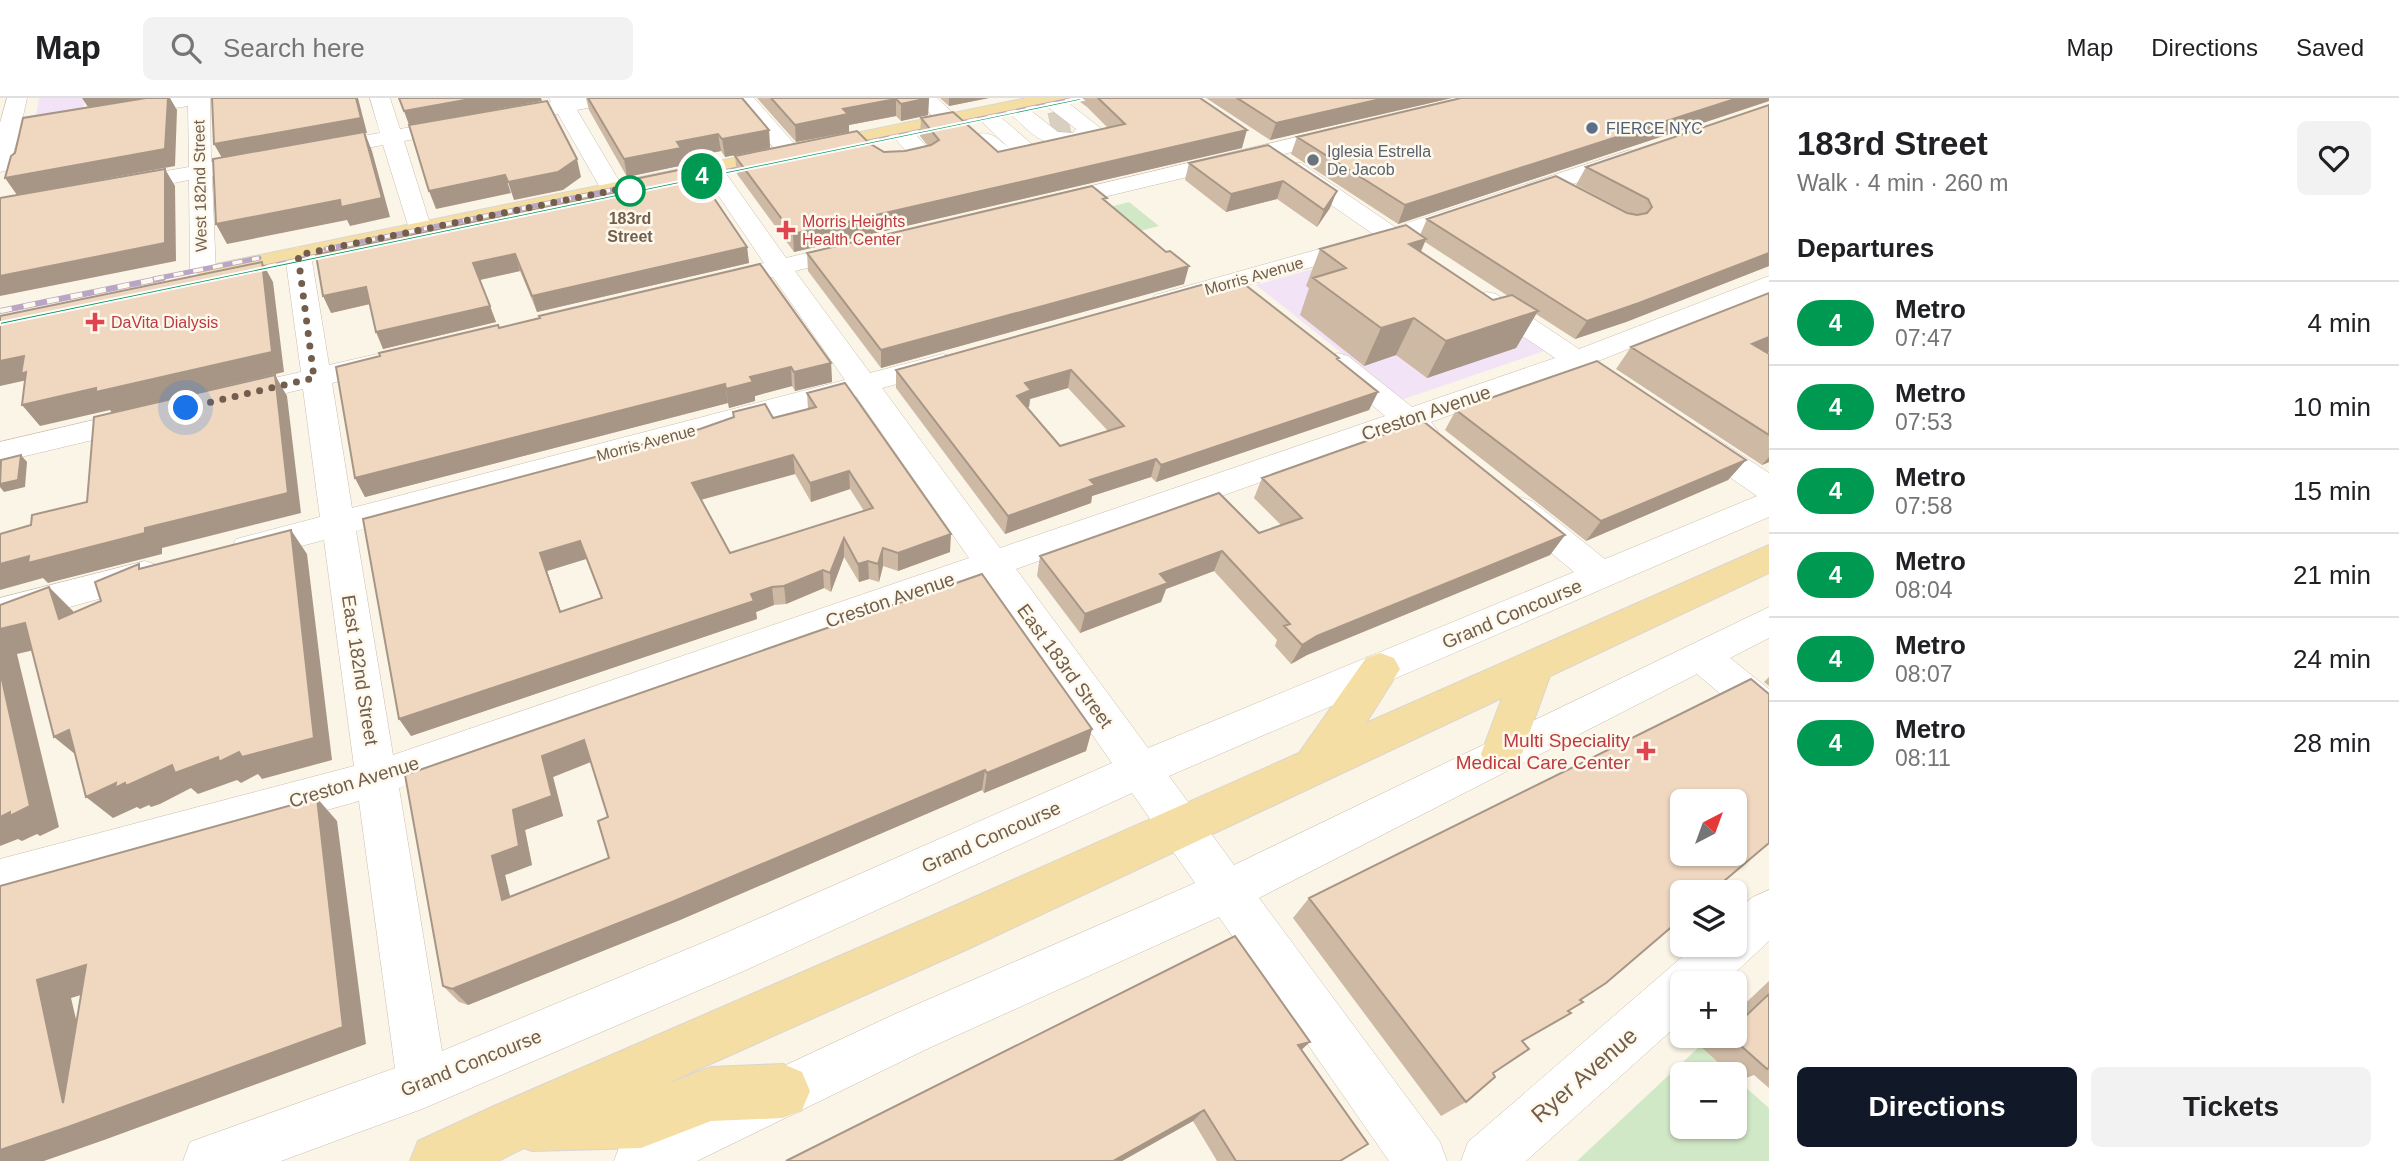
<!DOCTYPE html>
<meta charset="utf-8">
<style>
:root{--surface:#fff;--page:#f2f2f2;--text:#202124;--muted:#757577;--line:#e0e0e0;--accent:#111827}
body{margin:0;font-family:Arial,sans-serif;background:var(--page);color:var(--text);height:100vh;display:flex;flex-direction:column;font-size:26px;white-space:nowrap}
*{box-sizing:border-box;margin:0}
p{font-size:23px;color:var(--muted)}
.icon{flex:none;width:38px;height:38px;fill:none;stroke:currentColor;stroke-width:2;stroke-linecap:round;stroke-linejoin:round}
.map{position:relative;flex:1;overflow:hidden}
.panel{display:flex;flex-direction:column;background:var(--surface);width:630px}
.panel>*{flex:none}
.badge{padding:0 14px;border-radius:23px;font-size:24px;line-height:46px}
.needle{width:46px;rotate:41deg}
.tools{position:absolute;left:1670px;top:691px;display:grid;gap:14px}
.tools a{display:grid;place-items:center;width:77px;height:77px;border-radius:10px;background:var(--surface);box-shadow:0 2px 5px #0004;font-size:35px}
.you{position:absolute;width:35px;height:35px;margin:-18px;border:5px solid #fff;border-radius:50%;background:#1a73e8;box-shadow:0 0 0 10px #1a73e833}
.map>.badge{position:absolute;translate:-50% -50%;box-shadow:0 0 0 4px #fff}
h2{padding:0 28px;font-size:26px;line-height:63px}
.round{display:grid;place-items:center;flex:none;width:74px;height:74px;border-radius:10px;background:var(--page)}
.overview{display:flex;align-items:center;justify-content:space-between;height:119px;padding:0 28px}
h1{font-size:33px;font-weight:700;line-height:52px}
.primary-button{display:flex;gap:14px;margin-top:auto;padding:14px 28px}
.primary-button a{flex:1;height:80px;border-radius:10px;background:var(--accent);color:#fff;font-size:28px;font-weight:700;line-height:80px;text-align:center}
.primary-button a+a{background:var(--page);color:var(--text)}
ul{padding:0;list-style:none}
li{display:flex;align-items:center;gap:21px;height:84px;padding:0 28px;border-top:2px solid var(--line)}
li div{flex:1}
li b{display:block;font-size:26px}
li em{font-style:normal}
li .badge{min-width:77px;font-weight:700;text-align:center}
header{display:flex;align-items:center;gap:42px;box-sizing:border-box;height:98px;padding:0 35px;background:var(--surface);border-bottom:2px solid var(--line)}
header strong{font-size:33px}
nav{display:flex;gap:38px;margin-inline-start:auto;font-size:24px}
.search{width:490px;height:63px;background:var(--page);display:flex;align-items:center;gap:18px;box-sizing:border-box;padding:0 24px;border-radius:10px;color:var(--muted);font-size:26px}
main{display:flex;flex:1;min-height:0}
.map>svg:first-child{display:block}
</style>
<header>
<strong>Map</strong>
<div class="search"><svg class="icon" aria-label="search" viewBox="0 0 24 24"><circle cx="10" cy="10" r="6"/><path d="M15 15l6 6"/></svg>Search here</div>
<nav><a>Map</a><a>Directions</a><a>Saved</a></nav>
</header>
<main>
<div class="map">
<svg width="1769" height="1063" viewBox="0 0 1769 1063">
<rect width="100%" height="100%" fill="#fbf5e7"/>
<path fill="#f2e3f7" d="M39,0h47l-3,10 -47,8z
M1390,149l154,104 -143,49 -145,-115z"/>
<path fill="#d1e8c6" d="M1129,104l30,24 -27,7 -30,-24z
M1700,948l32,28h-50v53h52v-50l35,31v53h-192z"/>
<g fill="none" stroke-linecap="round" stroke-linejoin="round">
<path stroke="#d9cfc0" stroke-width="24" stroke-dasharray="24 11" stroke-linecap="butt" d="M1050,27l19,-4"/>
<g stroke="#ccbdad" stroke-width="1">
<path id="minor" d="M7,0h20l-5,23 49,-8 8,1 3,5 -3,5 -8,1 -52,9 -11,36 -8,2v-49z
M161,0h49l1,64 51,-9 8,2 3,5 -3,5 -58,11 4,99 -4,6 -9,2 -9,-2 -4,-6 -1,-95 -69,13 -8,-2 -4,-5 4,-5 8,-2 69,-12 -1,-61 -63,10 -7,-2 -4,-4 4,-4z
M370,0h20l10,31 151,-27 -2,-4h72l-3,4 -41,8 48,81 -4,5h-16l-47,-82 -154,27 28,89 -3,5 -9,2 -9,-2 -28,-90 -64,12 -8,-2 -3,-5 3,-5 8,-2 61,-10z
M733,0h21l44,50 3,5 -3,5h-16z
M915,0h22l24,23 -3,5h-16z
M1042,0h20l41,32 -11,8h-16l-3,-5 3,-4 -32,-25z
M1014,3l7,2 37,29 15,1 3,5 -3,5c-31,7 -44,-13 -66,-32l-3,-4 3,-4z
M985,10l7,2 40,34 3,5c-4,6 -8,6 -15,8 -21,7 -33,-1 -46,-18l3,-5c15,-3 20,5 31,13l-34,-33 4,-4z
M899,27c13,3 26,19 34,30l-3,5c-19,5 -45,18 -59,-2l3,-5c12,-3 21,2 33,-1l-19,-21 3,-5z
M1343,28l8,2 3,5 -3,5 -302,72 -8,-2 -4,-5 4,-5z
M1630,52l8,2 3,5 -3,5 -227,76 9,8 -4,5 -9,3 -18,-9 -225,64 -9,-2 -4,-6 4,-6 218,-61 -88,-61 -3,-5 3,-5h16l94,64z
M712,65l8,2 66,93 70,-17 9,3 4,5 -4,5 -70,17 75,102 73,-19 10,3 4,6 -4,6 -71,19 118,160 385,-132 -57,-48 -4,-6 4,-6 10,-3 10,3 64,51 143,-49 -77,-52 -4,-6 4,-6 9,-2 9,2 83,55 190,-73v17l-171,68 9,10 -4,6 -10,3 -19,-9 -143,51 7,9 -4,7c-13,4 -20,2 -30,-7l-388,138 132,179 426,-176 -66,-55 -5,-8 5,-8 12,-4 12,4 73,58 152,-63 -71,-49 -5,-7 5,-7 11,-3 11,3 61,40v44l-600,259 65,89 535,-258v31l-39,20 39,31v38l-14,-4 -58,-49 -438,224 181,244 7,19h-58l-170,-244 -290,131 -232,113h-83l7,-19 274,-128 300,-131 -63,-90 -386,177 -324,139 -141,52h-98l7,-19 205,-74 -36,-267 -359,100v-42l354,-93 -30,-226 -76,20 -12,-3 -5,-9 5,-9 84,-22 -17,-128 -72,17 -11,-2 -4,-7 4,-7 81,-18 -16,-117 4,-5 9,-3 9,3 4,5 18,110 57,-13 10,3 4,6 -4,6 -64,16 20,125 493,-128 -72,-103 -58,14 -9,-2 -4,-6 4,-6 58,-14 -63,-93 3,-5zM856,298l113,162 -576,197 -37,-224zM984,482l128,183 -398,175 -272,113 -43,-263z
M141,311l11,3 4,7 -4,7 -152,36v-20z
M145,463l12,4 6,9 -6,9 -157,43v-28z
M1769,792v51l-46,43h-41v37l-156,140h-65l7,-19 228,-197h38v-33l19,-15z"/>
</g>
<g stroke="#dbd5d1" stroke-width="2">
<path id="major" d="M1027,0h43l-3,5 -8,1 -848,177 -10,-2 -4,-6 4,-6 10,-2z
M1769,447v28l-219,103 -33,91 -15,5 -15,-5 -6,-13 21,-56 -534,251 -307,137 50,-19 72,-3 19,8 8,19 -8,19 -19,8 -72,3 -70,27 -109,3 -8,-3 -26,13h-88l8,-20 76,-35 440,-191 365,-162 67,-95 14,-5 14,5 6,11 -34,54z"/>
</g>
<use href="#minor" fill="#fff" fill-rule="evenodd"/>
<use href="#major" fill="#f5dea3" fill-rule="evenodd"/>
<g stroke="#b9a6c4" stroke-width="5">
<path id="rail-far1" d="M850,48l230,-48
M682,82l72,-14
M326,151l329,-68
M247,173l89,-19
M154,181l105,-21"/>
</g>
<g stroke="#b9a6c4" stroke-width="6">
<path id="rail" d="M0,213l163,-33"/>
</g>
<use href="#rail-far1" stroke="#fef9ed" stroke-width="3.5" stroke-dasharray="10" stroke-linecap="butt"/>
<use href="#rail" stroke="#fef9ed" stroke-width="4.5" stroke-dasharray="12" stroke-linecap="butt"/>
</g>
<path fill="#ceb9a5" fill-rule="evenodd" d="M586,0h156l27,32 1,18 -45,9 -4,-6 -38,8 1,6 -57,12 -38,-67z
M757,0h172l-1,17 -27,6 -5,-5 -47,9v7l-53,10z
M940,0h49l-40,8z
M1075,0h125l42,50 -448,104 -57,-78 -2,-18 134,-13 15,9 21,-1 23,-5 -8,-10 1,-18 77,34 110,-24 -21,-21z
M1206,0h246l-182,42z
M1769,0v3l-371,123 -107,-70 6,-17z
M1769,7v161l-143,56 -51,17 -39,-25 -20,34 -89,30 -31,-23 -32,11 -64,-51 9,-27 -3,-2 14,-37 100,-14 7,-16 200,-6 4,1 -55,-29 10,-18zM1425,144l83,54 -15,4 -72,-48z
M1268,47l62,63 -13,19 -40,-28 -51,13 -41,-32 4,-17z
M635,81l112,68 2,16 -212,49 -17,-41 -40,9 16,42 -113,27 -13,-45 -39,9 306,-125z
M1106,104l78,82 -303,84 -73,-97 -1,-18z
M1213,190l126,73 39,31 -9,18 -213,72 -5,-5 -59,19 -1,7 -86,31 -109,-146v-18zM1068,290l40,43 -48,15 -33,-38 2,-1 1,-8z
M499,230l332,35 1,19 -37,9 -3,-5 -37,10v5l-26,7 -1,-5 -363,94 -10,-19z
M1631,249l138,5 -3,1 3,1v108l-7,3 -146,-96z
M807,295l143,159 -52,19 -15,-5 -4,16 -10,-3 -10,3 -15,-25 -13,35 -7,-4 -38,16 -12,1 -18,7 1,7 -346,117 -48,-217 337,-90 33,-11v-6l40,6 35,-9zM795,376l16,28 39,-13 14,22 -134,42 -29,-53zM586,461l15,39 -40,14 -14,-41z
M1456,312l290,50 -18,20 -142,61 -141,-111z
M1262,380l303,57 -15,20 -243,100 -16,9 -16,-18 2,-6 -63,-69 -48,18 -5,13 -81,31 -43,-57 3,-20 219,-23 22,-8 -27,-27z
M982,476l110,155 -6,22 -102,42 -2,-3 -302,130 -212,85 -9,-3 -16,-16 -38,-211zM591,664l17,55 1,41 -99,38 -5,-21 27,-10 -7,-35 38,-14 -10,-39z
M1769,579v9l-5,-4z
M1309,800l271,102 -12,11 -45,30 -57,61 -25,14 -148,-198z
M1769,883v107l-15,-13 -16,6 -4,-4v-3h-3l-31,-28 11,-10h23v-22z
M1301,952l39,111h-123l-24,-40 -71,40h-336z"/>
<path fill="#a79686" d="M82,0h72l-66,9z
M168,0h2l7,12 -2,56 -158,29 -12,-17z
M356,0h2l9,35h-2l7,18 18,66 -40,9 -3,-6 -120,24 -11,-20 124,-24 42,-2 -160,-40 -8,-14z
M476,0h65l1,3 -133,24 -5,-14z
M929,0l-1,17 -27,6v-17z
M949,0h40l-40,8z
M1385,0h67l-182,42 6,-17z
M1738,0h31v3l-371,123 7,-19z
M896,1v17l-47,9v7l-53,10 -1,-17 48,-16z
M769,32l1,18 -45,9 -3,-18z
M1247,32l-5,18 -448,104 -1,-18z
M718,36l3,17 -38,8 1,6 -57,12 -3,-18 53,-17z
M577,61l4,18 -18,13 -49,10 -6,-18z
M165,71l10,17 1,75 -176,35v-20z
M505,77l6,18 -75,16 -7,-18z
M1283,83l-6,18 -51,13 5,-18z
M1337,93l-7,17 -13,19 7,-17z
M1426,141l-16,36 -1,-31z
M747,149l2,16 -212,49 -5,-16z
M1769,155v13l-143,56 -51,17 12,-18z
M515,156l5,17 -41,9 -6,-17z
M262,164l11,20 11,90 -172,41 -2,-3 -70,16 -18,-21z
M1189,168l-5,18 -303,84v-18z
M366,189l8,16 -43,10 -8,-17z
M490,208l6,16 -113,27 -7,-17z
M1538,213l-22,37 -89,30 19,-37z
M1414,220l-18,37 -32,11 17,-38z
M1769,239v15l-35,14 18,-22z
M24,258l17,21 -41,9v-25z
M831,265l1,19 -37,9 -1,-19z
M791,269l1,19 -37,10v5l-26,7 -3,-19 24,-12z
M1071,272l-3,18 -38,11 -1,8 -15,7 3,-18 8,-13z
M275,277l12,21 14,117 -139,35v6l-114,29 -5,-5 -43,12v-26l29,-8 116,-28z
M725,286l3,19 -363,94 -10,-19z
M1378,294l-9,18 -213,72 5,-17z
M21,357l6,7 -2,25 -21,5 -4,-5v-3z
M793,357l2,19 -99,27 -4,-18z
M1769,359v5l-7,3z
M1156,361l-5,18 -59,19 -1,7 -86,31 3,-18 82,-36z
M1746,362l-18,20 -142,61 15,-20z
M849,373l1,18 -39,13 -1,-19z
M291,432l16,24 25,206 -70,19 -4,-5 -17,9 -4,-3 -39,14 -7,-6 -31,16 -9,3 -2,-2 -9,4 -3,-2 -24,11 -27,-21 30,-14 56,-18 46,-8z
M951,436l-1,18 -52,19v-18z
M1565,437l-15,20 -243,100 -16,9 11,-19 15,-9z
M844,440v19l-13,35 -1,-19z
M580,443l6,18 -39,12 20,59 -7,-18 -20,-59z
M883,450v18l-4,16 -1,-18z
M1222,453l-8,20 -48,18 -5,13 -81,31 5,-19 75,-40z
M868,463l1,18 -10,3 -1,-18z
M823,472l1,18 -38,16 -2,-18z
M49,489l24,24 10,31 -24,-23z
M772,489l2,18 -18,7 1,7 -346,117 -12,-17z
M25,525l26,23 -34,8 42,173 -19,9 -3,-2 -15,7 -4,-2 -18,7v-217z
M1092,631l-6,22 -102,42 3,-20z
M69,632l12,29 -27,-22z
M584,642l9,21 -40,16 10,39 -38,14 7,35 -27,10 10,43 -13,-18 -10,-44 21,-46 29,-54z
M985,672l-3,20 -302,130 -212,85 -16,-16z
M317,700l20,23 29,223 -262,96 -60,21h-44v-11l63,-47 -26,-123 49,-15 32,19 -47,14 28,118z
M1310,944l-14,13 2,-10z
M1204,1012l-11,11 -71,40h-9z"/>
<path fill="#efd7c0" stroke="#a79686" stroke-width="2" fill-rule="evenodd" d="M146,0h22l-3,51 -160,29 6,-22 4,-3 8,-35z
M212,0h144l5,20 -147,26z
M399,0h77l-72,13z
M588,0h154l27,32 -47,9 -4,-5 -41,8 4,6 -57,11z
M771,0h158l-28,6 -5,-5 -53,10 5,5 -53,11z
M1098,0h102l47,32 -454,104 -58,-78 122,-25 12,12 15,9 21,-1 26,-6 8,-5 -18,-22 32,-6 45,40 127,-28z
M1237,0h148l-109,25z
M1461,0h277l-333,107 -108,-68z
M547,3l30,58 -19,13 -50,10 -3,-7 -76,16 -20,-66z
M1769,7v148l-130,50 -52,18 -160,-102 129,-43 71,37 10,2 10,-2 5,-6 -4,-8 -62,-32z
M364,34l18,66 -41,9 -1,-7 -124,24 -3,-65z
M1268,47l69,46 -13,19 -41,-29 -52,13 -42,-31z
M693,69l54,80 -215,49 -17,-42 -42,9 17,43 -114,26 -10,-45 -43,9 -7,-41 324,-67 -5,-9z
M165,71v74l-165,33v-78z
M1092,88l15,12 -4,1 63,53 4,-1 19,15 -308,84 -74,-97z
M1406,127l20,14 -17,5 84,56 19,-5 26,16 -92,30 -32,-23 -33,10 -68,-50 33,-10 -26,-19z
M262,164l10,90 -176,40v-4l-74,17 4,-33 -5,2 3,-18 -24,5v-45z
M760,166l71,99 -37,9 -3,-5 -41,10 3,5 -27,7 -1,-5 -370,94 -19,-111 44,-11 -1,-3 119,-28 1,3 41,-10 -1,-2z
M1239,182l100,78 -2,1 41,33 -217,73 -5,-6 -66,21 5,5 -87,31 -112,-146 312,-87 5,5zM1071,272l53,56 -64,20 -43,-50 14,-6 -6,-7z
M1769,195v44l-17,7 17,10v81l-138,-88z
M1597,263l149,99 -145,61 -145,-111z
M275,277l13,118 -143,35v5l-117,30 1,-7 -29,8v-30l31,-9 1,-10 55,-13 7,-85z
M845,285l106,151 -53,19 -15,-5 -5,16 -10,-3 -10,3 -14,-26 -14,35 -7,-3 -39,16 -12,1 -21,7 3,7 -355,118 -36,-200 337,-90 34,-12 -1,-5 32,-8 8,14 43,-11 -9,-14zM793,357l17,28 39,-12 24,37 -143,45 -38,-70zM580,443l22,57 -42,14 -20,-59z
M1423,323l142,114 -248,101 -15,9 -18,-19 6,-2 -68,-73 -62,23 8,9 -83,31 -45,-58 179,-63 40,40 43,-15 -40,-40z
M21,357l-3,25 -18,4 1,-24z
M291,432l23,208 -72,19 -3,-5 -20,10 -1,-5 -43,16 -3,-8 -37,17 -9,4 -1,-3 -10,5 1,-5 -30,14 -17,-67 -15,7 -29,-114 -25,6v-24l49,-18 10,32 42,-18 -6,-19 44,-18v5z
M982,476l110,155 -105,44 -2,-3 -313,132 -220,87 -9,-3 -38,-211zM584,642l24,77 -10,4 11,37 -107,42 -10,-44 27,-10 -6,-36 39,-14 -10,-40z
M0,573l30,135 -20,10v-4l-10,5z
M1751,581l18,15v149l-58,49h-29v26l-76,65 -26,17 3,2 -15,9 3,2 -49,28 7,8 -36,24 2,4 -29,25 -157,-204zM1682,704h52v52h-52z
M317,700l26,229 -275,100 -68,23v-264zM86,867l-23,138 -26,-123z
M1235,838l75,106 -12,3 70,99 -28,17h-104l-32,-51 -91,51h-327z
M1769,896v74l-2,1 -37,-33h4v-9z"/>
<path fill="#009952" stroke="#fff" stroke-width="2" d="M1080,0l3,2 -1083,225v-3z"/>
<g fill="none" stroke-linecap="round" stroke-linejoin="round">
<path stroke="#735e4d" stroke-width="7" stroke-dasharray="0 12.6" d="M186,310l128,-30 -16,-123 332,-68v4"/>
</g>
<circle fill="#5c6f8a" stroke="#fef9ed" stroke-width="2.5" cx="1592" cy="30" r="7"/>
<circle fill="#6b7280" stroke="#fef9ed" stroke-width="2.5" cx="1313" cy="62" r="7"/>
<circle fill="#fff" stroke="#009952" stroke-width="3.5" cx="630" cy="93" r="14"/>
<g fill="#e0444e" stroke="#fef9ed" stroke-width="2.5">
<path d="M782.5 121.5h7v7h7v7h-7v7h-7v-7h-7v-7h7z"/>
<path d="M91.5 213.5h7v7h7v7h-7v7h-7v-7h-7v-7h7z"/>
<path d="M1642.5 642.5h7v7h7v7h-7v7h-7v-7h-7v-7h7z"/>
</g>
<g text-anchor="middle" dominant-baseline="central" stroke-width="5" stroke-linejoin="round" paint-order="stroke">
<g font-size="16" fill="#4e5e75" stroke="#fef9ed" text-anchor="start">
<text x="1606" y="30">FIERCE NYC</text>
</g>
<g font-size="16" fill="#5b616d" stroke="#fef9ed" text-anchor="start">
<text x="1327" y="53">Iglesia Estrella<tspan x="1327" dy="18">De Jacob</tspan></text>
</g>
<g font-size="16" fill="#735e4d" stroke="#fef9ed">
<text transform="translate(200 88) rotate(-91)">West 182nd Street</text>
<text transform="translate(1254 178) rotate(-16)">Morris Avenue</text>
<text transform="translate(646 345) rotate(-15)">Morris Avenue</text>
</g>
<g font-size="16" font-weight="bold" fill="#735e4d" stroke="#fef9ed">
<text x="630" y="120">183rd<tspan x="630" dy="18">Street</tspan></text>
</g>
<g font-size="16" fill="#be3a42" stroke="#fef9ed" text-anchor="start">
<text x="802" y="123">Morris Heights<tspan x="802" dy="18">Health Center</tspan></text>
<text x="111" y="224">DaVita Dialysis</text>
</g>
<g font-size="19" fill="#735e4d" stroke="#fef9ed">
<text transform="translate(1426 315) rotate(-19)">Creston Avenue</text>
<text transform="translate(890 502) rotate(-19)">Creston Avenue</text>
<text transform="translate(1512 516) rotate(-23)">Grand Concourse</text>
<text transform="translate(1065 568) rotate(54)">East 183rd Street</text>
<text transform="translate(360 572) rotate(81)">East 182nd Street</text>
<text transform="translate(354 684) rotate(-17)">Creston Avenue</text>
<text transform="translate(991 739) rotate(-24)">Grand Concourse</text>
<text transform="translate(471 965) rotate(-22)">Grand Concourse</text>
</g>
<g font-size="19" fill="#be3a42" stroke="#fef9ed" text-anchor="end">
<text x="1630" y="642">Multi Speciality<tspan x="1630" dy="22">Medical Care Center</tspan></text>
</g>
<g font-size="23" fill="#735e4d" stroke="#fef9ed">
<text transform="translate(1584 977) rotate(-41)">Ryer Avenue</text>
</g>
</g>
</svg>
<div class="tools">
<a><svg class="needle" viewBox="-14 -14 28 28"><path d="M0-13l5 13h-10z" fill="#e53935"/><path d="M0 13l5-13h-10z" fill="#757577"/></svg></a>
<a><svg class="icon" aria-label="layers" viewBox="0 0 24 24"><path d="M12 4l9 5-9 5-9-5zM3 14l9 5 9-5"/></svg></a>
<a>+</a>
<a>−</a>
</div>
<div class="you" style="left:186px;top:310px"></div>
<b class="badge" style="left:702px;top:78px;background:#009952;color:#fff">4</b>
</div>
<section class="panel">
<div class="overview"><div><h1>183rd Street</h1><p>Walk · 4 min · 260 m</p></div><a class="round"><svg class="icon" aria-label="heart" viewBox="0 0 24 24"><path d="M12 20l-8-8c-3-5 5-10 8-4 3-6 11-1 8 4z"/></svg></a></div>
<h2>Departures</h2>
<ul>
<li><span class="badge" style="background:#009952;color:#fff">4</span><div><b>Metro</b><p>07:47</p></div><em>4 min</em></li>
<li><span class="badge" style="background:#009952;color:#fff">4</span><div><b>Metro</b><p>07:53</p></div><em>10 min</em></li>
<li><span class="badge" style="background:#009952;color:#fff">4</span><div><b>Metro</b><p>07:58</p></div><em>15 min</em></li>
<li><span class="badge" style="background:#009952;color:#fff">4</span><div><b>Metro</b><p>08:04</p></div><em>21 min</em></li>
<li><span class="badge" style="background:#009952;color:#fff">4</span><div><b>Metro</b><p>08:07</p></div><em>24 min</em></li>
<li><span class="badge" style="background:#009952;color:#fff">4</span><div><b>Metro</b><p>08:11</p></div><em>28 min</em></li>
</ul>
<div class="primary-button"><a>Directions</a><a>Tickets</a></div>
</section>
</main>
